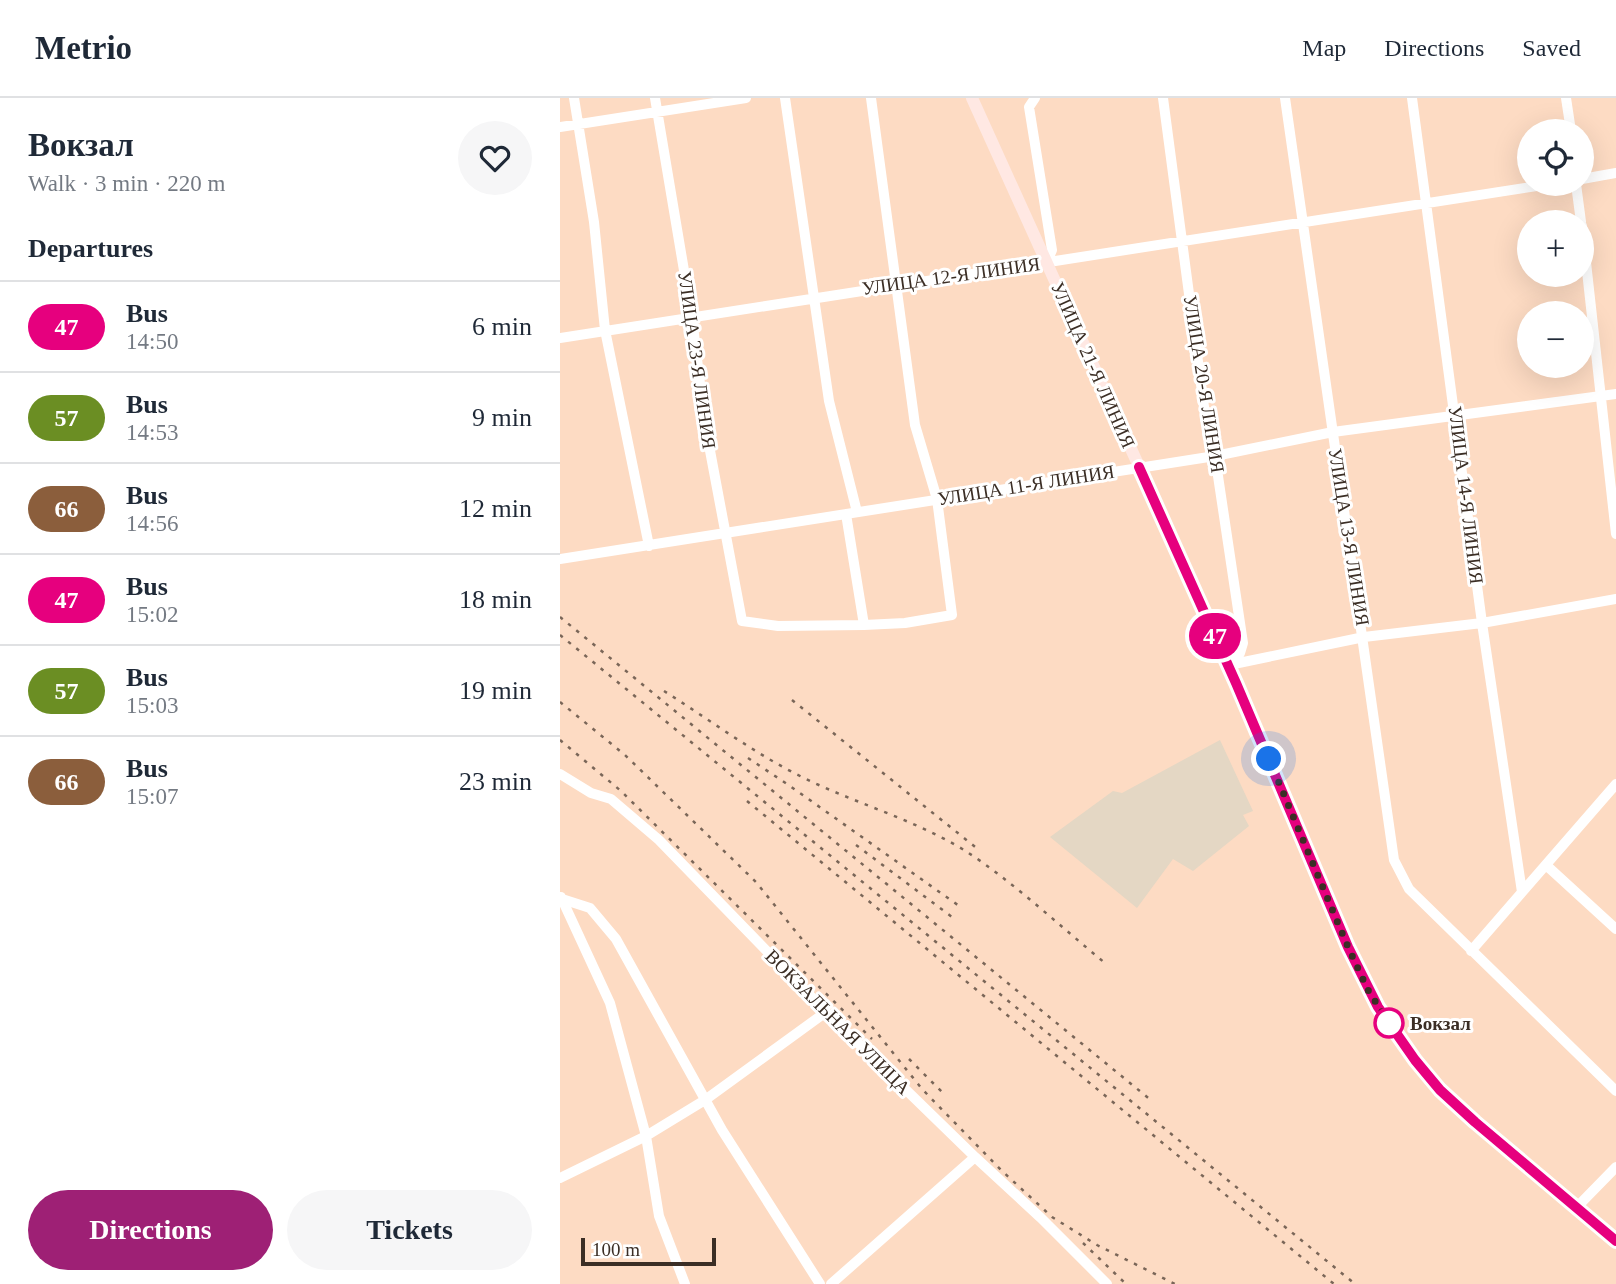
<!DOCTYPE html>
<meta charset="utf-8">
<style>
:root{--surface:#fff;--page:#f6f6f7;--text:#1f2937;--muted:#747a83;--line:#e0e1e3;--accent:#9e2075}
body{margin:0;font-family:Georgia,serif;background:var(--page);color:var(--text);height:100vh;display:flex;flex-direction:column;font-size:26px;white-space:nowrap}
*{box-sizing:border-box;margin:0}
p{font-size:23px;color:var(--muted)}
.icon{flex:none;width:38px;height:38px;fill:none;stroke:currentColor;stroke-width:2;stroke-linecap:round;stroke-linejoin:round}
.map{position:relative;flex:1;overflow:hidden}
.panel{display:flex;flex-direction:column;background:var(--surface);width:560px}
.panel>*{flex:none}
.badge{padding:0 14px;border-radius:23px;font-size:24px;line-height:46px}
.controls{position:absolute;left:957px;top:21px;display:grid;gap:14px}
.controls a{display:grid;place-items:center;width:77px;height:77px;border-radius:50%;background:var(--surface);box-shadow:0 7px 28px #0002;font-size:35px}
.scale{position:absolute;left:21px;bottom:18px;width:135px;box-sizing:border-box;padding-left:7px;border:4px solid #3b2e25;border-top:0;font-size:19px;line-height:24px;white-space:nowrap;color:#3b2e25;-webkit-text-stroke:5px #fff;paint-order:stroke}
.you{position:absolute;width:35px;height:35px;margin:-18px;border:5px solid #fff;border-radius:50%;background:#1a73e8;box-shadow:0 0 0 10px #1a73e833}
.map>.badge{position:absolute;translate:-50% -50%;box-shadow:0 0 0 4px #fff}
h2{padding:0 28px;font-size:26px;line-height:63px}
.round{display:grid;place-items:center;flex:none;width:74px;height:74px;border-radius:37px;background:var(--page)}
.overview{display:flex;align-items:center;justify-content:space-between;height:119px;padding:0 28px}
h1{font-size:33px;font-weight:700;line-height:52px}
.primary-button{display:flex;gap:14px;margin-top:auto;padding:14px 28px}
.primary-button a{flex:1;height:80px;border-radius:42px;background:var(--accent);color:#fff;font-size:28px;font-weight:700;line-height:80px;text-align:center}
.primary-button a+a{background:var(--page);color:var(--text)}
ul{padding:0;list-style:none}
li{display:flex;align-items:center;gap:21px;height:91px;padding:0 28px;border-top:2px solid var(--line)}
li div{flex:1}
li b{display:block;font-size:26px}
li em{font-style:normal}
li .badge{min-width:77px;font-weight:700;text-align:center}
header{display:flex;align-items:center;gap:42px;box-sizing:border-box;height:98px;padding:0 35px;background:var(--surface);border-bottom:2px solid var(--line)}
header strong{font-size:33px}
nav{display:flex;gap:38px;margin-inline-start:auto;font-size:24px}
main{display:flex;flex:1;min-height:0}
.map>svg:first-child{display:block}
</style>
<header>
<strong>Metrio</strong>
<nav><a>Map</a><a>Directions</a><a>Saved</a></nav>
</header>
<main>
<section class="panel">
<div class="overview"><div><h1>Вокзал</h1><p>Walk · 3 min · 220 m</p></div><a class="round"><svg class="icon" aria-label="heart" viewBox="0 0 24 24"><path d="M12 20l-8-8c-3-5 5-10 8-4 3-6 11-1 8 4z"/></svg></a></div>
<h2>Departures</h2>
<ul>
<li><span class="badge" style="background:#e6007e;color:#fff">47</span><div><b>Bus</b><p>14:50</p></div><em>6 min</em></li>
<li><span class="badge" style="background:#6b8e23;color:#fff">57</span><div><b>Bus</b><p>14:53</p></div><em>9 min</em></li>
<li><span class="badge" style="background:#8b5e3c;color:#fff">66</span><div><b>Bus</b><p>14:56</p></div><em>12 min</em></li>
<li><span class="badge" style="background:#e6007e;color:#fff">47</span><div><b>Bus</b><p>15:02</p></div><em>18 min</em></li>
<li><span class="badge" style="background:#6b8e23;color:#fff">57</span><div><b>Bus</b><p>15:03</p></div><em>19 min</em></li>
<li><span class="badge" style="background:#8b5e3c;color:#fff">66</span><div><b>Bus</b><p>15:07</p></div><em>23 min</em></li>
</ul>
<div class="primary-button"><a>Directions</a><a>Tickets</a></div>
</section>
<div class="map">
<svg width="1056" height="1186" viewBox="0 0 1056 1186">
<rect width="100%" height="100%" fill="#fddbc3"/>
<path fill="#e4d7c4" d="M660,642l33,71 -10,4 6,11 -56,45 -20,-12 -36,49 -87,-71 63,-46 9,2z"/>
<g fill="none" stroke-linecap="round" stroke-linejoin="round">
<path stroke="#fff" stroke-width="10" d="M14,0l20,124 11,108 44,216
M95,0l37,220 13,106 37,197 36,5 86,-1 -18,-111
M225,0l44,303 28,111
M475,0l-6,9 23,143 -5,12
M603,0l45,339 7,19 28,187 -3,10 -11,12
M725,0l109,762 15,29 207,202
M852,0l70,525 40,269
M1006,0l5,33
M0,29l186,-29
M1022,81l34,-6
M1016,86l5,38
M1022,128l34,308
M0,240l990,-154
M0,461l655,-103 118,-24 283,-38
M304,527l41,-2 47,-8 -15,-116 -22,-74 -44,-327
M669,567l135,-28 118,-14 134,-24
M0,676l31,19 20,6 48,41 167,172 149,145 66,61 66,66
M986,767l70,64
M1,799l49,106 36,133 13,80 26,68
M2,801l28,9 26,31 106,191 98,154
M911,853l145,-167
M0,1080l86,-42 59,-36 121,-88
M1016,1110l40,-41
M271,1186l144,-127"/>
<path stroke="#ffe8e3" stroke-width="12" d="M412,0l257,567 139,326 47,69 25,30 35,32 141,119"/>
<path stroke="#7a6658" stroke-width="2.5" stroke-dasharray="3.5 7" stroke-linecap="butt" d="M0,519l592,484
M0,537l795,649
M104,593c46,29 91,63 140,87 53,26 109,41 160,72 47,30 97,77 141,113
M232,602l187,150
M0,604l65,53 131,127 166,207 79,81 51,47 45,28 78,39
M0,642l61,51 251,248
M188,660l42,28 172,122
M187,703l587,483
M296,747l100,75
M349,961l35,35
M523,1145l43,41"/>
</g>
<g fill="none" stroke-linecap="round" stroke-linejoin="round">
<g stroke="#fff" stroke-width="16">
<path id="line" d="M579,369l97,216 112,264 30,60 37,53 25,30 35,32 141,119"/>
</g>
<use href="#line" stroke="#e6007e" stroke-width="10"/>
<path stroke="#3b2e25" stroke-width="7" stroke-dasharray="0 12.6" d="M709,661l79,188 20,43 23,36 -2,-3"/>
</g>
<circle fill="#fff" stroke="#e6007e" stroke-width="3.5" cx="829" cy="925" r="14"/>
<g text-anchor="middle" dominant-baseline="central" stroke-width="6" stroke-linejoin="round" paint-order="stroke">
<g font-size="19" fill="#3b2e25" stroke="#fff">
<text transform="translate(391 178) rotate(-8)">УЛИЦА 12-Я ЛИНИЯ</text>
<text transform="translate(137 262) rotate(82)">УЛИЦА 23-Я ЛИНИЯ</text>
<text transform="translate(533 267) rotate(66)">УЛИЦА 21-Я ЛИНИЯ</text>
<text transform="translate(644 286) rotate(81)">УЛИЦА 20-Я ЛИНИЯ</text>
<text transform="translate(466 387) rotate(-9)">УЛИЦА 11-Я ЛИНИЯ</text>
<text transform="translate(906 397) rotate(83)">УЛИЦА 14-Я ЛИНИЯ</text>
<text transform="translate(789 439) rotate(81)">УЛИЦА 13-Я ЛИНИЯ</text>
<text transform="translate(278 924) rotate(45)">ВОКЗАЛЬНАЯ УЛИЦА</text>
</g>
<g font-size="19" font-weight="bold" fill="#3b2e25" stroke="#fff" text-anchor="start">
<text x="850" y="925">Вокзал</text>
</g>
</g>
</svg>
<div class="controls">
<a><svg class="icon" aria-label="locate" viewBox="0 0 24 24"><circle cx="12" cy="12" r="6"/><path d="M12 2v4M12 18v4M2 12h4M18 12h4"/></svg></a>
<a>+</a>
<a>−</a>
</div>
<div class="scale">100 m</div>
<div class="you" style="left:709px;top:661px"></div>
<b class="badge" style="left:655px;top:538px;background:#e6007e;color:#fff">47</b>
</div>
</main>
